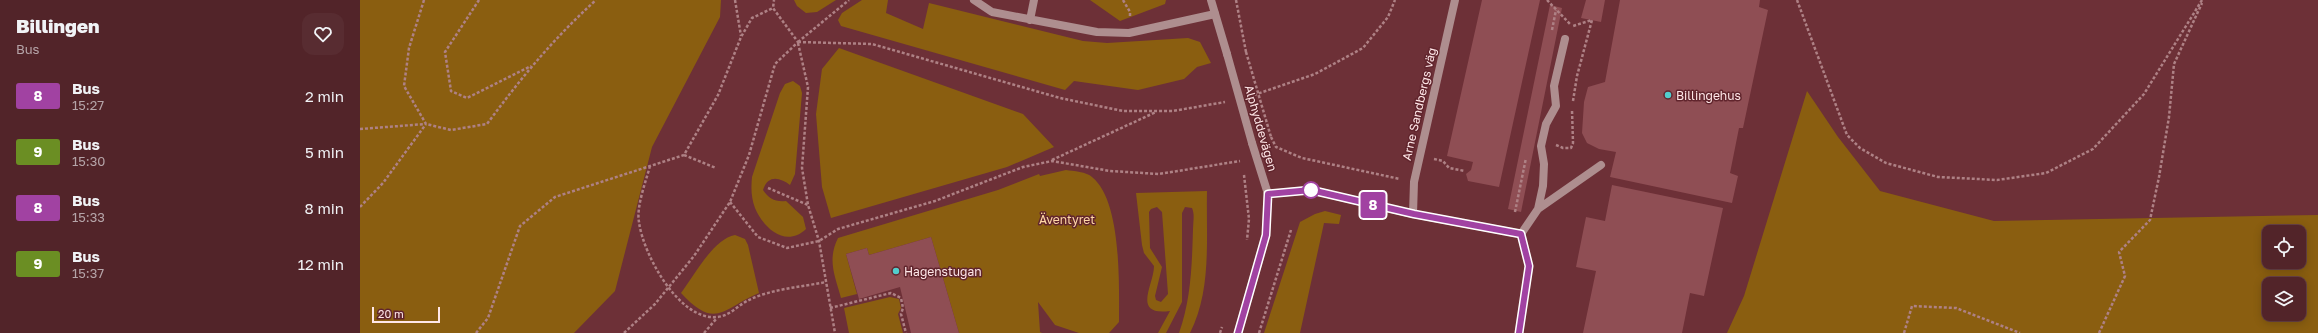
<!DOCTYPE html>
<meta charset="utf-8">
<style>
:root{--surface:#522429;--page:#582c31;--text:#f1f3f6;--muted:#b5a4a8;--line:#684146}
body{margin:0;font-family:"Golos Text",sans-serif;background:var(--page);color:var(--text);height:100vh;display:flex;flex-direction:column;font-size:15px;white-space:nowrap}
*{box-sizing:border-box;margin:0}
p{font-size:13px;color:var(--muted)}
.icon{flex:none;width:22px;height:22px;fill:none;stroke:currentColor;stroke-width:2;stroke-linecap:round;stroke-linejoin:round}
.map{position:relative;flex:1;overflow:hidden}
.panel{display:flex;flex-direction:column;background:var(--surface);width:360px}
.panel>*{flex:none}
.badge{padding:0 8px;border-radius:3px;font-size:14px;line-height:26px}
.buttons{position:absolute;left:1902px;top:225px;display:grid;gap:8px}
.buttons a{display:grid;place-items:center;width:44px;height:44px;border-radius:8px;background:var(--surface);box-shadow:0 2px 10px #0003,0 0 0 1px var(--line);font-size:20px}
.scale{position:absolute;left:12px;bottom:10px;width:68px;box-sizing:border-box;padding-left:4px;border:2px solid #ffe7e8;border-top:0;font-size:11px;line-height:14px;white-space:nowrap;color:#ffe7e8;-webkit-text-stroke:3px #61252d;paint-order:stroke}
.map>.badge{position:absolute;translate:-50% -50%;box-shadow:0 0 0 2px #fff}
.round{display:grid;place-items:center;flex:none;width:42px;height:42px;border-radius:12px;background:var(--page)}
.summary{display:flex;align-items:center;justify-content:space-between;height:68px;padding:0 16px}
h1{font-size:19px;font-weight:800;line-height:30px}
ul{padding:0;list-style:none}
li{display:flex;align-items:center;gap:12px;height:56px;padding:0 16px}
li div{flex:1}
li b{display:block;font-size:15px}
li em{font-style:normal}
li .badge{min-width:44px;font-weight:700;text-align:center}
main{display:flex;flex:1;min-height:0}
.map>svg:first-child{display:block}
</style>
<main>
<section class="panel">
<div class="summary"><div><h1>Billingen</h1><p>Bus</p></div><a class="round"><svg class="icon" aria-label="heart" viewBox="0 0 24 24"><path d="M12 20l-8-8c-3-5 5-10 8-4 3-6 11-1 8 4z"/></svg></a></div>
<ul>
<li><span class="badge" style="background:#a142a2;color:#fff">8</span><div><b>Bus</b><p>15:27</p></div><em>2 min</em></li>
<li><span class="badge" style="background:#6b8e23;color:#fff">9</span><div><b>Bus</b><p>15:30</p></div><em>5 min</em></li>
<li><span class="badge" style="background:#a142a2;color:#fff">8</span><div><b>Bus</b><p>15:33</p></div><em>8 min</em></li>
<li><span class="badge" style="background:#6b8e23;color:#fff">9</span><div><b>Bus</b><p>15:37</p></div><em>12 min</em></li>
</ul>
</section>
<div class="map">
<svg width="1958" height="333" viewBox="0 0 1958 333">
<rect width="100%" height="100%" fill="#6d3037"/>
<path fill="#8a5e10" fill-rule="evenodd" d="M0,0h361l-1,17 -68,130 -37,144 -41,42h-214z
M434,0h42l-19,12 -11,1 -9,-7z
M502,0h26l-2,13 37,16 6,-26 154,38 24,2 81,-5 12,4 11,21 -14,4 -13,12 -46,11 -64,-9 -9,9 -224,-64 -3,-6 4,-7z
M730,0h76l-1,4 -45,17z
M479,48l184,66 31,33 -47,20 -176,51 -9,-31 -6,-73 6,-45z
M433,81l7,5 2,7 -7,81 -5,11c-11,-8 -22,-10 -27,5 6,9 12,12 23,11l17,16 3,12c-20,19 -42,0 -51,-21 -4,-11 -4,-20 -3,-31l28,-84 5,-9z
M1447,91l31,46 42,54 114,30 324,-6v118h-591l17,-37zM1909,232h30v30h-30zM1909,284h30v30h-30z
M706,170c7,1 21,2 26,7 30,24 27,109 27,145l-10,11h-30l-24,-8 -17,-23 2,30 2,1h-83l-28,-96 -62,18 -2,-7 -21,6 11,40 -16,4c-6,-22 -14,-38 -3,-60l160,-48 41,-16 1,2z
M847,191c-1,47 5,99 -17,142h-11c12,-33 13,-69 14,-104 0,-7 2,-14 -1,-21l-7,-1 -3,6v89l-16,31h-8l12,-22c-39,5 -16,-26 -16,-45l-10,-13 -2,-8 -6,-52zM797,207l5,5 6,82 -7,8 -5,-2 -1,-4 7,-29 -12,-19 -1,-36 2,-3z
M965,211l16,4 -2,9 -15,-1 -24,110h-36l36,-111 15,-8z
M375,235l10,4 3,6 11,48c-36,15 -43,38 -78,0 13,-17 32,-54 54,-58z
M530,297l9,2 2,9 -3,6 5,19h-54l-5,-25z"/>
<path fill="#8f4e54" d="M1122,0h58l-41,187 -31,-6 -2,-7 5,-4 2,-8 -26,-6z
M1226,0h19l-4,22 -20,-4z
M1260,0h140l-1,7 9,3 -25,118h-4l-9,45 8,3 -6,27 -122,-26 6,-25 -17,-3 -12,-6 -5,-10 2,-31 4,-15 17,-5z
M1190,5l12,3 -41,204 -13,-3z
M1252,185l111,23 -19,88 -14,-3 -8,40h-99l13,-62 -20,-4 10,-50 19,4z
M571,237l28,96h-48l-11,-46 -41,12 -13,-45 21,-6 2,7z"/>
<g fill="none" stroke-linecap="round" stroke-linejoin="round">
<path stroke="#ae8185" stroke-width="2.5" stroke-dasharray="3 2" stroke-linecap="butt" d="M64,0l-15,48 -5,38 22,38 25,6 36,-6c34,-46 66,-85 109,-124
M119,0l-34,52 6,39 16,7 64,-32
M375,0l6,36
M763,0l7,12v6
M876,0l10,52
M1187,0l23,24
M1437,0l50,135 13,13 26,15 52,14 59,3 49,-7 47,-24 51,-55 58,-94
M1192,30l4,-20
M438,42l74,2 188,54 63,13h50l52,-9
M438,42l51,-42
M438,43l10,44 -6,81 6,37 11,36 16,92
M894,95l61,-21 48,-26 25,-31 7,-17
M1213,101l4,-25 15,-56 -19,6
M0,129l66,-5
M911,137l5,10 26,11 98,21
M1196,145l7,3h8l2,-5 -1,-33
M324,155l32,13
M1074,159l9,2 6,7 16,3
M692,160l104,-48
M290,166c-4,15 -14,41 -11,56 4,32 40,99 78,95 13,-1 21,-12 32,-17 22,-11 52,-13 77,-18
M884,175l5,44 -2,21
M408,188l40,17
M370,202l28,35 29,11 32,-7 19,-12 97,-28 88,-34 29,-6 58,10 49,3 81,-13
M0,207l23,-24 43,-59
M1155,212l11,-54
M470,308l61,-15 10,5 2,10 -2,6 5,19
M116,333l12,-15 32,-92 35,-29 129,-42 34,-60 23,-58 11,-19 21,-10
M264,333l31,-29 39,-48 36,-54 19,-47 26,-91 23,-22 -25,-34 1,-8
M344,333l13,-15
M860,333l2,-6
M899,333l32,-103
M1544,333l8,-27 44,2 64,25
M1739,333l26,-57 -6,-24 31,-32 9,-43 10,-60 5,-53 28,-61"/>
<path stroke="#ae8e8f" stroke-width="8" d="M614,0l18,12 105,20 32,1 86,-19
M670,20l4,-20
M1178,209l63,-44
M1053,214l1,-32 41,-182
M1161,234l17,-25 5,-23 1,-22 -3,-18 5,-22 10,-18 -2,-20 11,-47"/>
<path stroke="#ae8e8f" stroke-width="8" d="M851,0l16,54
M908,194l43,-4 102,24 108,20 8,32 -10,67
M878,333l28,-98 2,-41 -16,-51"/>
<path stroke="#ae8185" stroke-width="2.5" stroke-dasharray="3 2" stroke-linecap="butt" d="M886,52l25,85"/>
<path stroke="#ae8e8f" stroke-width="8" d="M867,54l25,89"/>
</g>
<g fill="none" stroke-linecap="round" stroke-linejoin="round">
<g stroke="#fff" stroke-width="9">
<path id="line" d="M878,333l28,-98 2,-41 43,-4 103,24 107,20 8,32 -10,67"/>
</g>
<use href="#line" stroke="#a142a2" stroke-width="6"/>
</g>
<g fill="#52cdcc" stroke="#61252d" stroke-width="1.5">
<circle cx="1308" cy="95" r="4"/>
<circle cx="536" cy="271" r="4"/>
</g>
<circle fill="#fff" stroke="#a142a2" stroke-width="2" cx="951" cy="190" r="8"/>
<g text-anchor="middle" dominant-baseline="central" stroke-width="3" stroke-linejoin="round" paint-order="stroke">
<g font-size="12" fill="#ffe7e8" stroke="#61252d" text-anchor="start">
<text x="1316" y="95">Billingehus</text>
<text x="544" y="271">Hagenstugan</text>
</g>
<g font-size="12" fill="#ffe7e8" stroke="#61252d">
<text transform="translate(1059 104) rotate(-77)">Arne Sandbergs väg</text>
<text transform="translate(901 128) rotate(74)">Alphyddevägen</text>
</g>
<g font-size="12" fill="#fed8a6" stroke="#61252d">
<text x="707" y="219">Äventyret</text>
</g>
</g>
</svg>
<div class="buttons">
<a><svg class="icon" aria-label="locate" viewBox="0 0 24 24"><circle cx="12" cy="12" r="6"/><path d="M12 2v4M12 18v4M2 12h4M18 12h4"/></svg></a>
<a><svg class="icon" aria-label="layers" viewBox="0 0 24 24"><path d="M12 4l9 5-9 5-9-5zM3 14l9 5 9-5"/></svg></a>
</div>
<div class="scale">20 m</div>
<b class="badge" style="left:1013px;top:205px;background:#a142a2;color:#fff">8</b>
</div>
</main>
